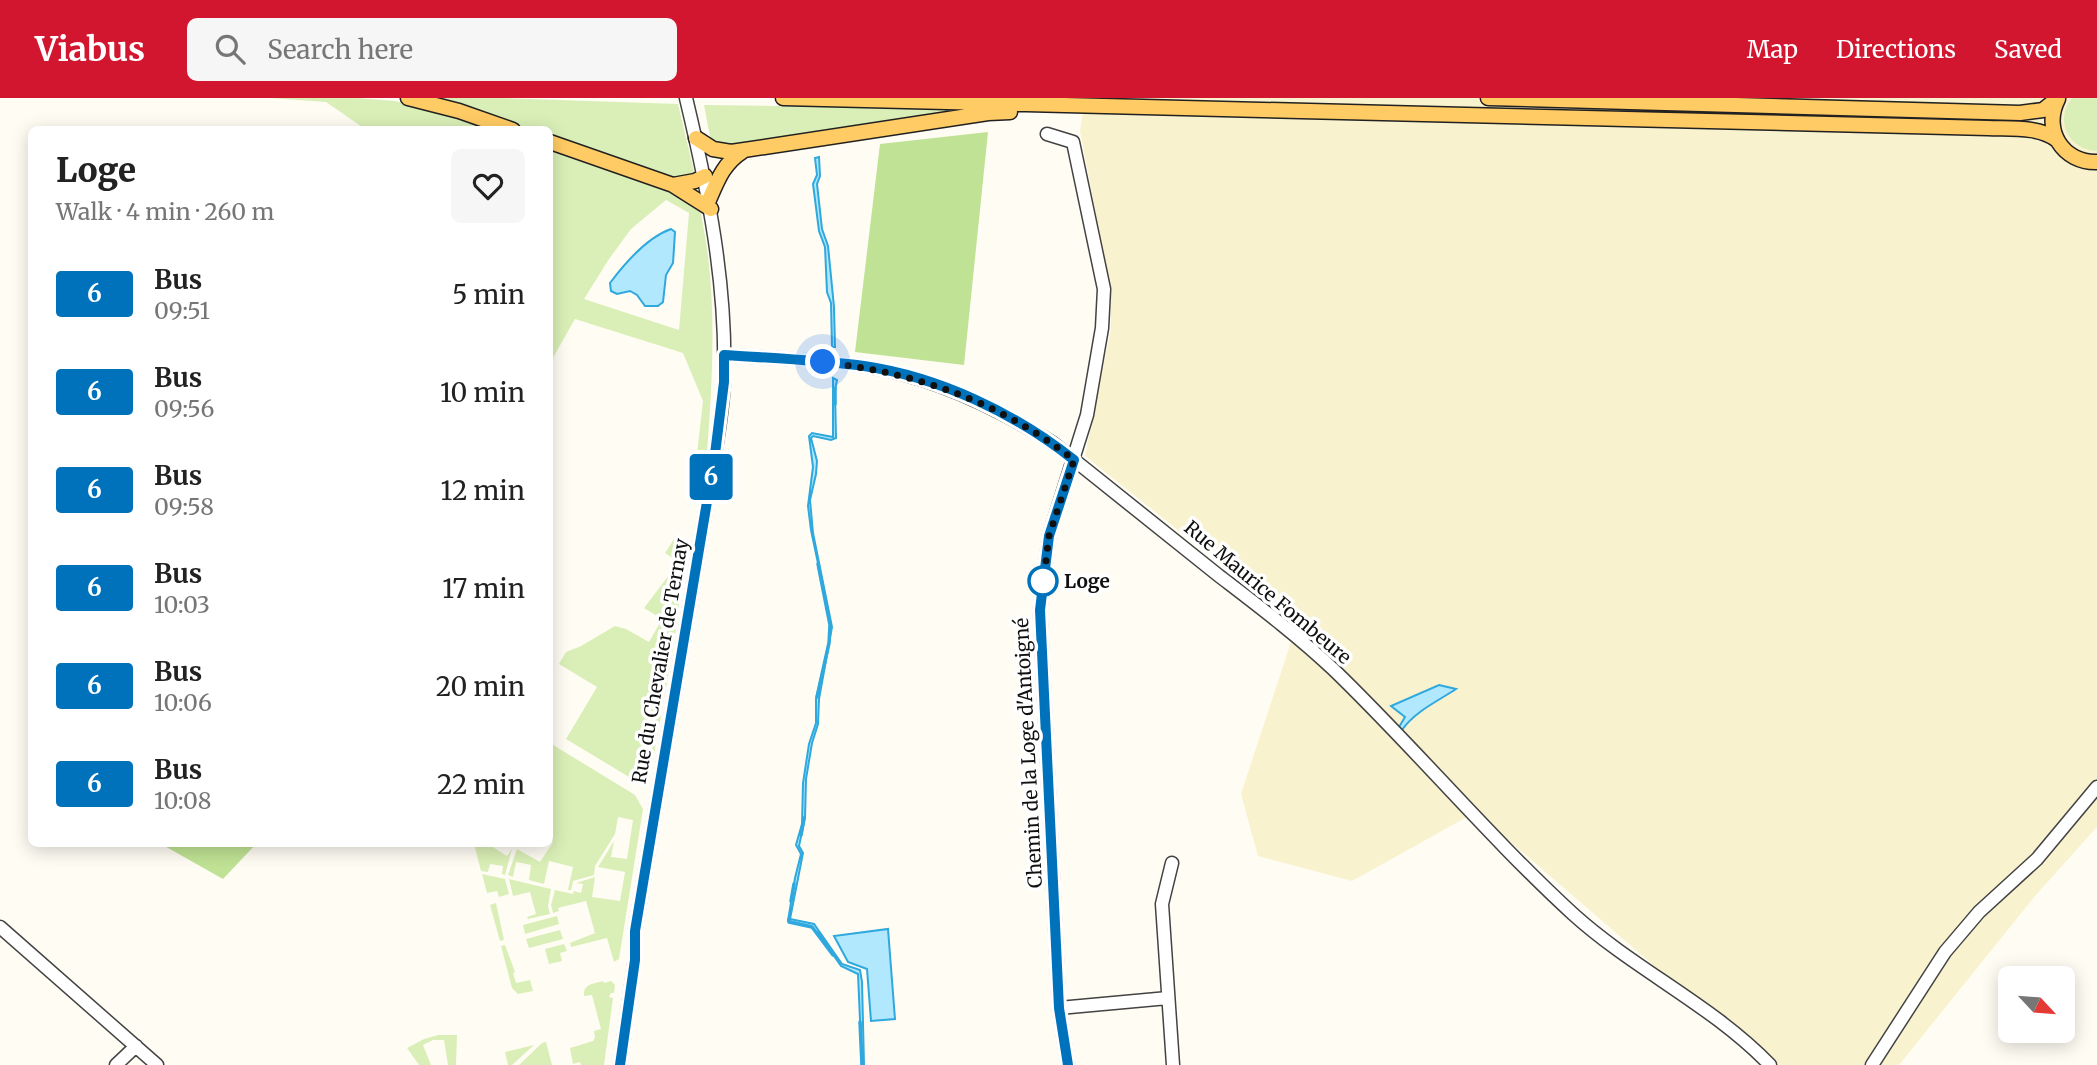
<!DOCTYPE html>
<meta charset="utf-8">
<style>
:root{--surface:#fff;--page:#f6f6f6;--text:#222;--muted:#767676;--accent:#d21630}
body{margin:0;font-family:Merriweather,serif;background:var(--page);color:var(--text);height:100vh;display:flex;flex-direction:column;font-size:26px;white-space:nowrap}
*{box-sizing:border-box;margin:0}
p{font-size:23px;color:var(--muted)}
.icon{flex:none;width:38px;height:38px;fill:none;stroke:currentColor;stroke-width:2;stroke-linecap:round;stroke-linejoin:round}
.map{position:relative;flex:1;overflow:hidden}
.sheet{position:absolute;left:28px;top:28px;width:525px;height:721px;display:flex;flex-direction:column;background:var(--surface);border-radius:10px;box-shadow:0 4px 18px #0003}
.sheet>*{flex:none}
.badge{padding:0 14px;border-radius:5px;font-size:24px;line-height:46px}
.needle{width:46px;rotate:116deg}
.buttons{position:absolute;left:1998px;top:868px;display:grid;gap:14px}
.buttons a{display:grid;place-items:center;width:77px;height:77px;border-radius:10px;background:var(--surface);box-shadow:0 4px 18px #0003;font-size:35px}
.you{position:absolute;width:35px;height:35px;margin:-18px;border:5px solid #fff;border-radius:50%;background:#1a73e8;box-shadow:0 0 0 10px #1a73e833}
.map>.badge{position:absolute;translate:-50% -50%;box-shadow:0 0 0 4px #fff}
.round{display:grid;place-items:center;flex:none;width:74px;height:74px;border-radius:10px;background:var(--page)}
.overview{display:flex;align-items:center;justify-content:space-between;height:119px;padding:0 28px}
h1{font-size:33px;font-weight:800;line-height:52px}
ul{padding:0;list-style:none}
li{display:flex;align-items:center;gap:21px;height:98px;padding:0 28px}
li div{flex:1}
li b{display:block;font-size:26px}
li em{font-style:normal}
li .badge{min-width:77px;font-weight:700;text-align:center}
header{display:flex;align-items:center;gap:42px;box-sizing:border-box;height:98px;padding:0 35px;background:var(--accent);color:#fff}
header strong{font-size:33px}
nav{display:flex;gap:38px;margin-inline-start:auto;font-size:24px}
.search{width:490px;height:63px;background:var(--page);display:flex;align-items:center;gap:18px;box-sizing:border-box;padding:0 24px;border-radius:10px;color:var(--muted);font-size:26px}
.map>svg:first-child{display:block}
</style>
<header>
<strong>Viabus</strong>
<div class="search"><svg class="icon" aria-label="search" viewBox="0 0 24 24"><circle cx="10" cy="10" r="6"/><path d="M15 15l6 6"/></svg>Search here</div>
<nav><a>Map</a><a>Directions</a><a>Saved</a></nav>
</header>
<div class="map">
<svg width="2097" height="967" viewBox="0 0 2097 967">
<rect width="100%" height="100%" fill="#fffcf4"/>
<path fill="#f9f2cf" d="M1085,0h1012v729l-62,69 -136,169h-130l-293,-253 -124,69 -94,-25 -17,-62 50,-152v-22l-206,-164 26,-127 -1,-42 -30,-156z"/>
<path fill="#daefb7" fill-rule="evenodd" d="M270,0h87l38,3 102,28h-132l-39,-27z
M422,0h78l178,6 17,72 -16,6 -129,-43v-9l-28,-1z
M2072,0h25v53c-29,-2 -43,-30 -25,-53z
M704,7l277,4 -248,38 -15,-4 -8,-6z
M550,50c30,10 135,39 150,62 18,79 13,163 7,243l-11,9 7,-61 -20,-48 -108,-34 -25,44zM666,102l23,13 -10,117 -95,-31 25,-40 22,-30z
M674,441l4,3 7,15 -11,86 -5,-1 -1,5 5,2 -24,133 -3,1 -2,-3h-10l-68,-41 31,-52 -38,-23 7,-12 15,-6 34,-20 11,3 23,13 13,-23 -18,-11 35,-46 -14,-9z
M550,645l85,52 8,14 -24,150 -5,3 -7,-24 -36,9 -1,-4 25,-10 -9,-32 -28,7 1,3 -6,2 -2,-8 4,-15 18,4 1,-3 7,2 2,-9 -7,-1 19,-6 -3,20 28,4 5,-29 -27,-5 16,-26 -3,16 16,2 6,-39 -15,-3 -3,17 -20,32 -1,9 -21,6 -2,9h-3l5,-23 -24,-6 -5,23 -15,-4 2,-15 -15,-3 -3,15 -5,-2 9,-26 23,13 13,-20 -3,-2z
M474,746h14l19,12 5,-7 -7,26 -3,-1 1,-8 -13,-2 -2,8 -7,-1z
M482,776l23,5 4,15 -10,3 -2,-6 -10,2z
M509,781l42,10 -3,17 2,8 -22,5 -1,-2 9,-3 -6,-22 -17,4z
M496,805l8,37 -4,1 -10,-36z
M557,818l2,8 -34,10 -2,-9z
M560,832l3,9 -34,9 -3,-9z
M564,846l3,7 -7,2 2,8 -13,3 -4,-15z
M505,847l10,27 -2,1 3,10 14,-3 3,11 -15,3 -6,-6 -11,-42z
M603,883l1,2 7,-2 4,4 -1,8h-3l-2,4 4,1 -9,67h-23l-1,-3 -7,2 -3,-16 23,-7 2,-4 -1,-6 7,-2 -9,-34 -8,1c-1,-12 9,-12 19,-15z
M438,937h19l-1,30h-8l-4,-25h-11l-10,5 8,20h-12l-12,-17 17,-9z
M546,944l6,23h-33l23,-22z
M534,947l-22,20h-4l-3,-13z"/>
<path fill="#bfe294" d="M988,34l-24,233 -109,-13 25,-208z
M161,746h95l-33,35z"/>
<path fill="#b1e8fd" stroke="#2fa8dd" stroke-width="2" d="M819,59l1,19 -3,8 5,45 6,17 6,61 1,40h-3l-1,-44 -4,-11 -2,-45 -6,-16 -6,-47 4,-9 -2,-17z
M671,131l4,3 -2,31 -7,12 -3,27 -5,4h-13l-8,-11 -7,-4 -13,3 -6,-3 -1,-8c15,-20 38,-46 61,-54z
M833,280l4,2 -2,11 1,47 -5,2 -18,-4 -2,2 6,23 -1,13 -6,26 3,33 19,94 -13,72 -1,25 -6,19 -6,36 -1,39 -6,28 4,7 -13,66 24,5 28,40 18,6 2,12 2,83h-2l-4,-91 -17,-8 -23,-33 -8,-7 -22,-5 7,-43 6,-24 -5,-9 6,-21 1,-41 6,-39 7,-21v-24l14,-61v-18l-19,-90 -3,-24 5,-39 -4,-31 3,-3 21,4z
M1439,587l17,4c-18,12 -42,23 -54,41l-3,-3 6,-10 -14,-11z
M888,831l7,90 -24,2 -4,-52 -19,-7 -14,-26z"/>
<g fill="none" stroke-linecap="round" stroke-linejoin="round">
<path stroke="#2fa8dd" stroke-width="3.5" d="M835,290v16
M817,599l12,-54 1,-18 -12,-61
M801,737l3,-17
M791,803l3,-17
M789,821v3l23,5 21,28
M860,924l2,43"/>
<g stroke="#434343" stroke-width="15">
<path id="minor" d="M1047,36l26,8 31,147 -2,39 -15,87 -38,121 -9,74 19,398 9,57
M724,257c47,3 94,5 140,11 67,10 132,41 189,77 55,44 110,88 165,132 39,30 79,60 115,94 82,79 156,168 240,245 62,56 139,91 197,151
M1172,765l-10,41 11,161
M0,829l157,138
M1059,910l109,-10
M116,967l20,-19
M620,967l15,-106v-28l80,-477c4,-24 8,-49 9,-74 3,-96 -16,-190 -38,-282
M1872,967l73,-113 34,-40 58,-53 60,-72"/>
</g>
<g stroke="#212121" stroke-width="17">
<path id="major" d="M408,0l51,13 54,19
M783,0l1205,30c22,1 51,-2 69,12
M1488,0l532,15 23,-3 15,-12
M2058,1c-16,31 5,64 39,63
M696,40l17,11 18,3 257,-39 22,-1
M550,44l123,43 38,24
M673,87l22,-4 10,-5
M709,102c9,-21 15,-37 34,-49"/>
</g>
<use href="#minor" stroke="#fff" stroke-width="12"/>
<use href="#major" stroke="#ffcb64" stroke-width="14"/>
</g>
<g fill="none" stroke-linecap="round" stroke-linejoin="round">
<g stroke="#fff" stroke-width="16">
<path id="line" d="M620,967l15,-105v-29l80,-477 9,-72v-27c47,3 94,5 140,11 75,11 151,47 210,94l-25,76 -9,74 19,398 9,57"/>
</g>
<use href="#line" stroke="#0072bc" stroke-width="10"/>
<path stroke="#101010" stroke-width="7" stroke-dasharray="0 12.6" d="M823,264c93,11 176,39 251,98l-25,76 -6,49v-4"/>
</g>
<circle fill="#fff" stroke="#0072bc" stroke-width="3.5" cx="1043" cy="483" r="14"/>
<g text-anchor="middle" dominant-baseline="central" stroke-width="7" stroke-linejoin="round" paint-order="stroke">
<g font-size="19" font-weight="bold" fill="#101010" stroke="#fff" text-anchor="start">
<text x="1064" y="483">Loge</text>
</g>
<g font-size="19" fill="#101010" stroke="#fff">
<text transform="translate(1268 494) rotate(40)">Rue Maurice Fombeure</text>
<text transform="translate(660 563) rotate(-80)">Rue du Chevalier de Ternay</text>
<text transform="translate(1028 655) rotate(-93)">Chemin de la Loge d'Antoigné</text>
</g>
</g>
</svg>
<div class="buttons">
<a><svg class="needle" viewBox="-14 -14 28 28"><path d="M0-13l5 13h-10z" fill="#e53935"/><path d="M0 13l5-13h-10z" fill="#767676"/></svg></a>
</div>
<div class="you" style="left:823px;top:264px"></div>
<b class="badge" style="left:711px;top:379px;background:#0072bc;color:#fff">6</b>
<section class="sheet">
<div class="overview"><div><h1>Loge</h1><p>Walk · 4 min · 260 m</p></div><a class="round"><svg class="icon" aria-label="heart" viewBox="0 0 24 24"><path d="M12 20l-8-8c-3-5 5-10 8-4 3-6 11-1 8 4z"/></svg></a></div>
<ul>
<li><span class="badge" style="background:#0072bc;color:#fff">6</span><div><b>Bus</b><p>09:51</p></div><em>5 min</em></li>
<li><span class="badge" style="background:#0072bc;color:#fff">6</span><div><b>Bus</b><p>09:56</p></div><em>10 min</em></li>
<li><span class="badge" style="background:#0072bc;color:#fff">6</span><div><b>Bus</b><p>09:58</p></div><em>12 min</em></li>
<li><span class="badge" style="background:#0072bc;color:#fff">6</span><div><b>Bus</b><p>10:03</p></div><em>17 min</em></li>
<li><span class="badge" style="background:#0072bc;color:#fff">6</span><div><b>Bus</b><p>10:06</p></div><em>20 min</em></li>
<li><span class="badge" style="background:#0072bc;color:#fff">6</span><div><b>Bus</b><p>10:08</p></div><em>22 min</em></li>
</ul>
</section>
</div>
